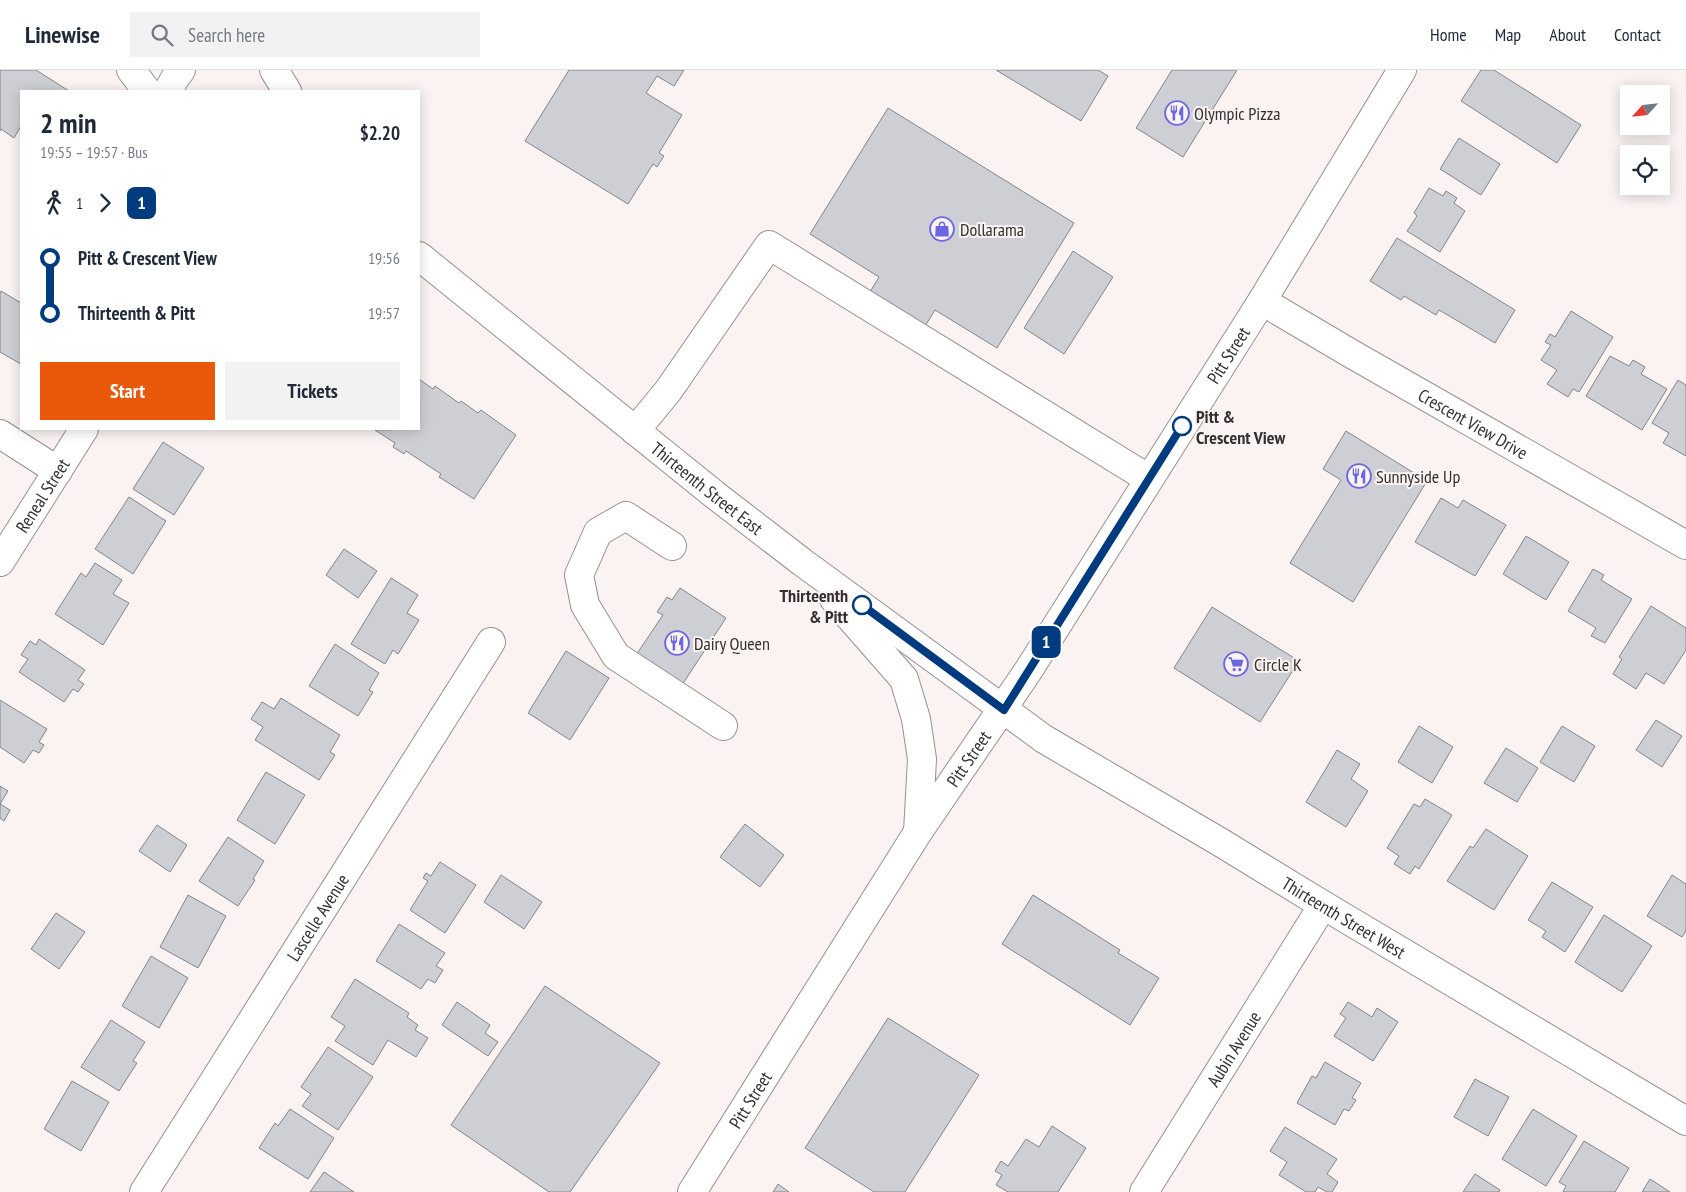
<!DOCTYPE html>
<meta charset="utf-8">
<style>
:root{--surface:#fff;--page:#f2f2f3;--text:#1f2937;--muted:#747a83;--line:#e0e1e3;--accent:#ea580c}
body{margin:0;font-family:"PT Sans Narrow",sans-serif;background:var(--page);color:var(--text);height:100vh;display:flex;flex-direction:column;font-size:19px;white-space:nowrap}
*{box-sizing:border-box;margin:0}
p{font-size:16px;color:var(--muted)}
.icon{flex:none;width:28px;height:28px;fill:none;stroke:currentColor;stroke-width:2;stroke-linecap:round;stroke-linejoin:round}
.map{position:relative;flex:1;overflow:hidden}
.sheet{position:absolute;left:20px;top:20px;width:400px;height:340px;display:flex;flex-direction:column;background:var(--surface);border-radius:0px;box-shadow:0 2px 12px #0003}
.sheet>*{flex:none}
.badge{padding:0 10px;border-radius:8px;font-size:18px;line-height:32px}
.needle{width:32px;rotate:243deg}
.controls{position:absolute;left:1620px;top:15px;display:grid;gap:10px}
.controls a{display:grid;place-items:center;width:50px;height:50px;border-radius:0px;background:var(--surface);box-shadow:0 2px 12px #0003;font-size:25px}
.map>.badge{position:absolute;translate:-50% -50%;box-shadow:0 0 0 2px #fff}
.legs{display:flex;align-items:center;gap:8px;height:55px;padding:0 20px;font-size:16px}
.legs p{margin-inline-start:auto}
.headline{display:flex;align-items:center;justify-content:space-between;height:85px;padding:0 20px}
h1{font-size:28px;font-weight:600;line-height:38px}
.primary-button{display:flex;gap:10px;margin-top:auto;padding:10px 20px}
.primary-button a{flex:1;height:58px;border-radius:0px;background:var(--accent);color:#fff;font-size:20px;font-weight:600;line-height:58px;text-align:center}
.primary-button a+a{background:var(--page);color:var(--text)}
ul{padding:0 20px;list-style:none}
li{display:flex;align-items:center;gap:18px;height:55px;font-size:19px}
li i{display:grid;place-items:center;width:8px;height:100%;margin:0 6px;background:currentColor}
li i::after{content:'';width:12px;height:12px;margin:-6px;border:4px solid;border-radius:50%;background:var(--surface)}
li p{margin-inline-start:auto}
li:first-child i{background:linear-gradient(#0000 50%,currentColor 0)}
li:last-child i{background:linear-gradient(currentColor 50%,#0000 0)}
header{display:flex;align-items:center;gap:30px;box-sizing:border-box;height:70px;padding:0 25px;background:var(--surface);border-bottom:1px solid var(--line)}
header strong{font-size:24px}
nav{display:flex;gap:28px;margin-inline-start:auto;font-size:18px}
.search{width:350px;height:45px;background:var(--page);display:flex;align-items:center;gap:12px;box-sizing:border-box;padding:0 18px;border-radius:0px;color:var(--muted);font-size:19px}
.map>svg:first-child{display:block}
</style>
<header>
<strong>Linewise</strong>
<div class="search"><svg class="icon" aria-label="search" viewBox="0 0 24 24"><circle cx="10" cy="10" r="6"/><path d="M15 15l6 6"/></svg>Search here</div>
<nav><a>Home</a><a>Map</a><a>About</a><a>Contact</a></nav>
</header>
<div class="map">
<svg width="1686" height="1122" viewBox="0 0 1686 1122">
<rect width="100%" height="100%" fill="#faf3f1"/>
<path fill="#cecfd4" stroke="#84858a" d="M0,0h36l33,21h-48v35l-7,12 -13,-9 -1,2z
M569,0h115l-10,16 -17,-10 -11,17 36,22 -23,38 5,3 -7,11 -4,-3 -25,40 -103,-63z
M996,0h102l10,6 -27,45z
M1172,0h65l-54,87 -47,-29z
M1481,0h13l87,55 -24,38 -96,-62z
M888,38l186,115 -77,125 -62,-38 -13,21 -55,-34 12,-20 -69,-43z
M1459,68l41,26 -19,31 -41,-26z
M1429,118l14,8 3,-5 11,7 -3,5 11,8 -25,41 -33,-21 10,-15 -3,-3z
M1397,168l118,72 -20,33 -56,-33 -3,5 -32,-19 -3,4 -31,-19z
M1073,181l40,26 -49,77 -40,-26z
M1,221l20,12v61l-21,-12v-58z
M1571,241l42,26 -34,55 -6,-3 -5,8 -21,-13 10,-14 -16,-10 10,-15 -6,-3 5,-8 5,3z
M1610,286l19,10 4,-6 12,7 -4,7 26,15 -25,41 -56,-34z
M419,309l14,10 2,-3 24,17 2,-2 17,12 3,-3 35,25 -42,64 -35,-22 2,-3 -35,-23 -2,3 -11,-7 2,-4 -20,-13 44,-1z
M1678,310l8,5v71l-23,-13 6,-10 -17,-10z
M1346,361l81,50 -74,121 -63,-39 51,-83 -18,-11z
M163,372l41,26 -30,47 -41,-26z
M129,427l37,24 -33,53 -38,-25z
M1441,428l17,10 5,-8 43,25 -31,51 -60,-34z
M1526,466l43,26 -23,38 -43,-26z
M344,479l33,22 -19,27 -32,-23z
M95,493l27,17 -9,14 16,9 -26,42 -48,-31 26,-41 5,4z
M1593,499l11,6 -3,5 31,19 -27,44 -14,-7 5,-8 -28,-17z
M391,508l27,17 -11,18 12,7 -21,34 -5,-4 -8,14 -34,-20z
M680,518l46,30 -44,67 -46,-30 27,-40 -6,-3 10,-15 5,3z
M1651,536l35,22v22l-22,34 -18,-11 -10,16 -23,-15 9,-15 -3,-2z
M1212,537l87,54 -39,61 -86,-54z
M39,569l46,31 -7,10 6,4 -6,8 -5,-3 -9,13 -45,-30 9,-13 -7,-4 9,-14 6,4z
M335,574l44,29 -10,17 4,2 -15,24 -49,-30z
M566,581l43,27 -39,62 -42,-27z
M281,628l59,37 -10,17 5,3 -16,25 -64,-40 8,-13 -12,-8 11,-17 12,7z
M0,630l47,29 -8,13 5,3 -5,8 -6,-3 -9,13 -24,-16z
M1656,650l26,16 -20,31 -26,-17z
M1419,656l34,21 -21,36 -34,-21z
M1562,656l33,20 -21,36 -34,-20z
M1506,678l32,20 -21,34 -33,-19z
M1337,680l23,14 -9,15 17,12 -22,36 -40,-25z
M266,702l39,23 -30,49 -38,-24z
M0,716l8,5 -8,13 10,6 -6,11 -4,-3z
M1425,729l27,16 -33,54 -4,-3 -5,8 -16,-10 5,-8 -12,-8 27,-44 6,3z
M745,754l39,31 -24,32 -40,-30z
M157,755l30,20 -17,27 -31,-21z
M1486,759l42,27 -34,54 -47,-29 23,-35 3,2z
M228,767l36,24 -11,18 2,1 -17,26 -39,-25z
M440,792l36,23 -31,48 -35,-23 18,-29 -5,-3 3,-5 5,3z
M501,805l41,27 -18,27 -40,-27z
M1672,805l14,9v47l-4,6 -35,-21z
M1552,812l41,25 -28,45 -23,-15 4,-6 -18,-11z
M188,825l38,21 -28,52 -38,-21z
M1033,825l87,55 -2,3 41,25 -29,47 -128,-81z
M56,843l29,19 -26,37 -28,-20z
M1604,845l48,31 -30,46 -47,-30z
M399,854l46,29 -9,13 7,4 -8,13 -7,-4 -7,10 -45,-28z
M151,886l37,22 -29,50 -37,-22z
M355,909l54,34 -2,4 11,8 -3,5 13,8 -12,19 -28,-17 -15,25 -38,-24 10,-15 -14,-9z
M545,916l115,77 -90,129h-21l-98,-67z
M457,932l33,23 -5,8 13,9 -10,14 -46,-31z
M1348,932l24,15 5,-9 21,14 -25,39 -39,-25 12,-18 -6,-4z
M888,948l91,57 -74,117h-31l-69,-44z
M111,950l34,22 -12,19 4,2 -18,28 -38,-24z
M328,977l45,30 -35,53 -36,-24 9,-12 -10,-7z
M1325,992l36,21 -9,15 4,2 -7,11 -5,-2 -9,16 -38,-22 15,-27 4,2z
M1475,1009l34,18 -21,39 -34,-19z
M72,1011l37,21 -28,49 -37,-22z
M290,1039l44,29 -26,41 -49,-31 16,-25 3,3z
M1533,1039l44,27 -31,50 -44,-27z
M1052,1056l34,22 -28,44h-50l-12,-7 6,-10 -7,-4 6,-10 7,5 18,-27 13,8z
M1285,1057l52,32 -10,15 11,8 -6,10h-5l-9,-5 -3,5h-9l-27,-17 8,-13 -17,-11z
M1584,1071l45,27 -14,24h-52l3,-6 -7,-4z
M324,1102l30,20h-44z
M1475,1104l25,16 -1,2h-36z
M1650,1109l20,13h-28z
M778,1114l11,8h-16z"/>
<g fill="none" stroke-linecap="round" stroke-linejoin="round">
<g stroke="#96918f" stroke-width="30">
<g id="minor">
<path d="M131,0l16,21"/>
<path d="M274,0l13,21"/>
<path d="M168,21l7,-13 6,-8"/>
<path id="s1" d="M419,186l296,239 87,67 242,177 176,103 103,63 363,216"/>
<path id="s2" d="M1262,231l88,52 336,192"/>
<path d="M635,361l33,-40 101,-146 380,234"/>
<path d="M0,364l58,37"/>
<path d="M672,476l-46,-30 -28,16 -19,43 6,30 31,51 107,70"/>
<path id="s3" d="M0,492l84,-133"/>
<path d="M834,529l70,80 12,40 6,40 -4,73"/>
<path id="s4" d="M144,1122l347,-550"/>
<path id="s5" d="M692,1122l226,-360 110,-161 234,-370 140,-231"/>
<path id="s6" d="M1144,1122l179,-287"/>
</g>
</g>
<use href="#minor" stroke="#fff" stroke-width="28"/>
</g>
<g fill="none" stroke-linecap="round" stroke-linejoin="round">
<g stroke="#fff" stroke-width="11">
<path id="line-1" d="M862,535l142,105 178,-284"/>
</g>
<use href="#line-1" stroke="#003b80" stroke-width="8"/>
</g>
<defs>
<g id="restaurant-ring" transform="scale(1.25)"><circle r="9.5" fill="#faf3f1" stroke="#6b67e1" stroke-width="1.5"/><path d="M-5-6h1v4h1v-4h1v4h1v-4h1v5L-1.5 .5V6h-2V.5L-5-1ZM5-6V6H3V1.5H1.5Q1.5-4 5-6Z" fill="#6b67e1"/></g>
<g id="shop-ring" transform="scale(1.25)"><circle r="9.5" fill="#faf3f1" stroke="#6b67e1" stroke-width="1.5"/><path d="M-5-2.5h2.3a2.7 3.5 0 0 1 5.4 0H5L5.5 6h-11ZM-1.5-2.5h3a1.5 2.3 0 0 0-3 0Z" fill="#6b67e1"/></g>
<g id="supermarket-ring" transform="scale(1.25)"><circle r="9.5" fill="#faf3f1" stroke="#6b67e1" stroke-width="1.5"/><path d="M-6-5.5h2.5l.6 2H6L4.5 2H-2.5L-4.4-4H-6ZM-1.5 3.2a1.3 1.3 0 1 0 .1 0ZM3 3.2a1.3 1.3 0 1 0 .1 0Z" fill="#6b67e1"/></g>
</defs>
<g fill-rule="evenodd">
<use href="#restaurant-ring" x="1177" y="43"/>
<use href="#shop-ring" x="942" y="159"/>
<use href="#restaurant-ring" x="1359" y="406"/>
<use href="#restaurant-ring" x="677" y="573"/>
<use href="#supermarket-ring" x="1236" y="594"/>
</g>
<g fill="#fff" stroke="#003b80" stroke-width="2.5">
<circle cx="1182" cy="356" r="9"/>
<circle cx="862" cy="535" r="9"/>
</g>
<g text-anchor="middle" dominant-baseline="central" stroke-width="4" stroke-linejoin="round" paint-order="stroke">
<g font-size="18" fill="#333030" stroke="#faf3f1" text-anchor="start">
<text x="1194" y="43">Olympic Pizza</text>
<text x="960" y="159">Dollarama</text>
<text x="1376" y="406">Sunnyside Up</text>
<text x="694" y="573">Dairy Queen</text>
<text x="1254" y="594">Circle K</text>
</g>
<g font-size="18" fill="#333030" stroke="#faf3f1">
<text stroke="none"><textPath href="#s5" startOffset="994">Pitt Street</textPath></text>
<text stroke="none"><textPath href="#s2" startOffset="244">Crescent View Drive</textPath></text>
<text stroke="none"><textPath href="#s1" startOffset="370">Thirteenth Street East</textPath></text>
<text stroke="none"><textPath href="#s3" startOffset="79">Reneal Street</textPath></text>
<text stroke="none"><textPath href="#s5" startOffset="514">Pitt Street</textPath></text>
<text stroke="none"><textPath href="#s4" startOffset="325">Lascelle Avenue</textPath></text>
<text stroke="none"><textPath href="#s1" startOffset="1139">Thirteenth Street West</textPath></text>
<text stroke="none"><textPath href="#s6" startOffset="169">Aubin Avenue</textPath></text>
<text stroke="none"><textPath href="#s5" startOffset="109">Pitt Street</textPath></text>
</g>
<g font-size="18" font-weight="bold" fill="#333030" stroke="#faf3f1" text-anchor="start">
<text x="1196" y="346">Pitt &amp;<tspan x="1196" dy="21">Crescent View</tspan></text>
<text x="848" y="525" text-anchor="end">Thirteenth<tspan x="848" dy="21">&amp; Pitt</tspan></text>
</g>
</g>
</svg>
<div class="controls">
<a><svg class="needle" viewBox="-14 -14 28 28"><path d="M0-13l5 13h-10z" fill="#e53935"/><path d="M0 13l5-13h-10z" fill="#747a83"/></svg></a>
<a><svg class="icon" aria-label="locate" viewBox="0 0 24 24"><circle cx="12" cy="12" r="6"/><path d="M12 2v4M12 18v4M2 12h4M18 12h4"/></svg></a>
</div>
<b class="badge" style="left:1046px;top:572px;background:#003b80;color:#fff">1</b>
<section class="sheet">
<div class="headline"><div><h1>2 min</h1><p>19:55 – 19:57 · Bus</p></div><b>$2.20</b></div>
<div class="legs"><svg class="icon" aria-label="walk" viewBox="0 0 24 24"><circle cx="13" cy="4" r="2"/><path d="M13 8l-2 6 4 7M11 14l-3 7M7 12l3-4h3l4 4"/></svg>1<svg class="icon" aria-label="forward" viewBox="0 0 24 24"><path d="M9 5l7 7-7 7"/></svg><b class="badge" style="background:#003b80;color:#fff">1</b></div>
<ul>
<li><i style="color:#003b80"></i><b>Pitt &amp; Crescent View</b><p>19:56</p></li>
<li><i style="color:#003b80"></i><b>Thirteenth &amp; Pitt</b><p>19:57</p></li>
</ul>
<div class="primary-button"><a>Start</a><a>Tickets</a></div>
</section>
</div>
